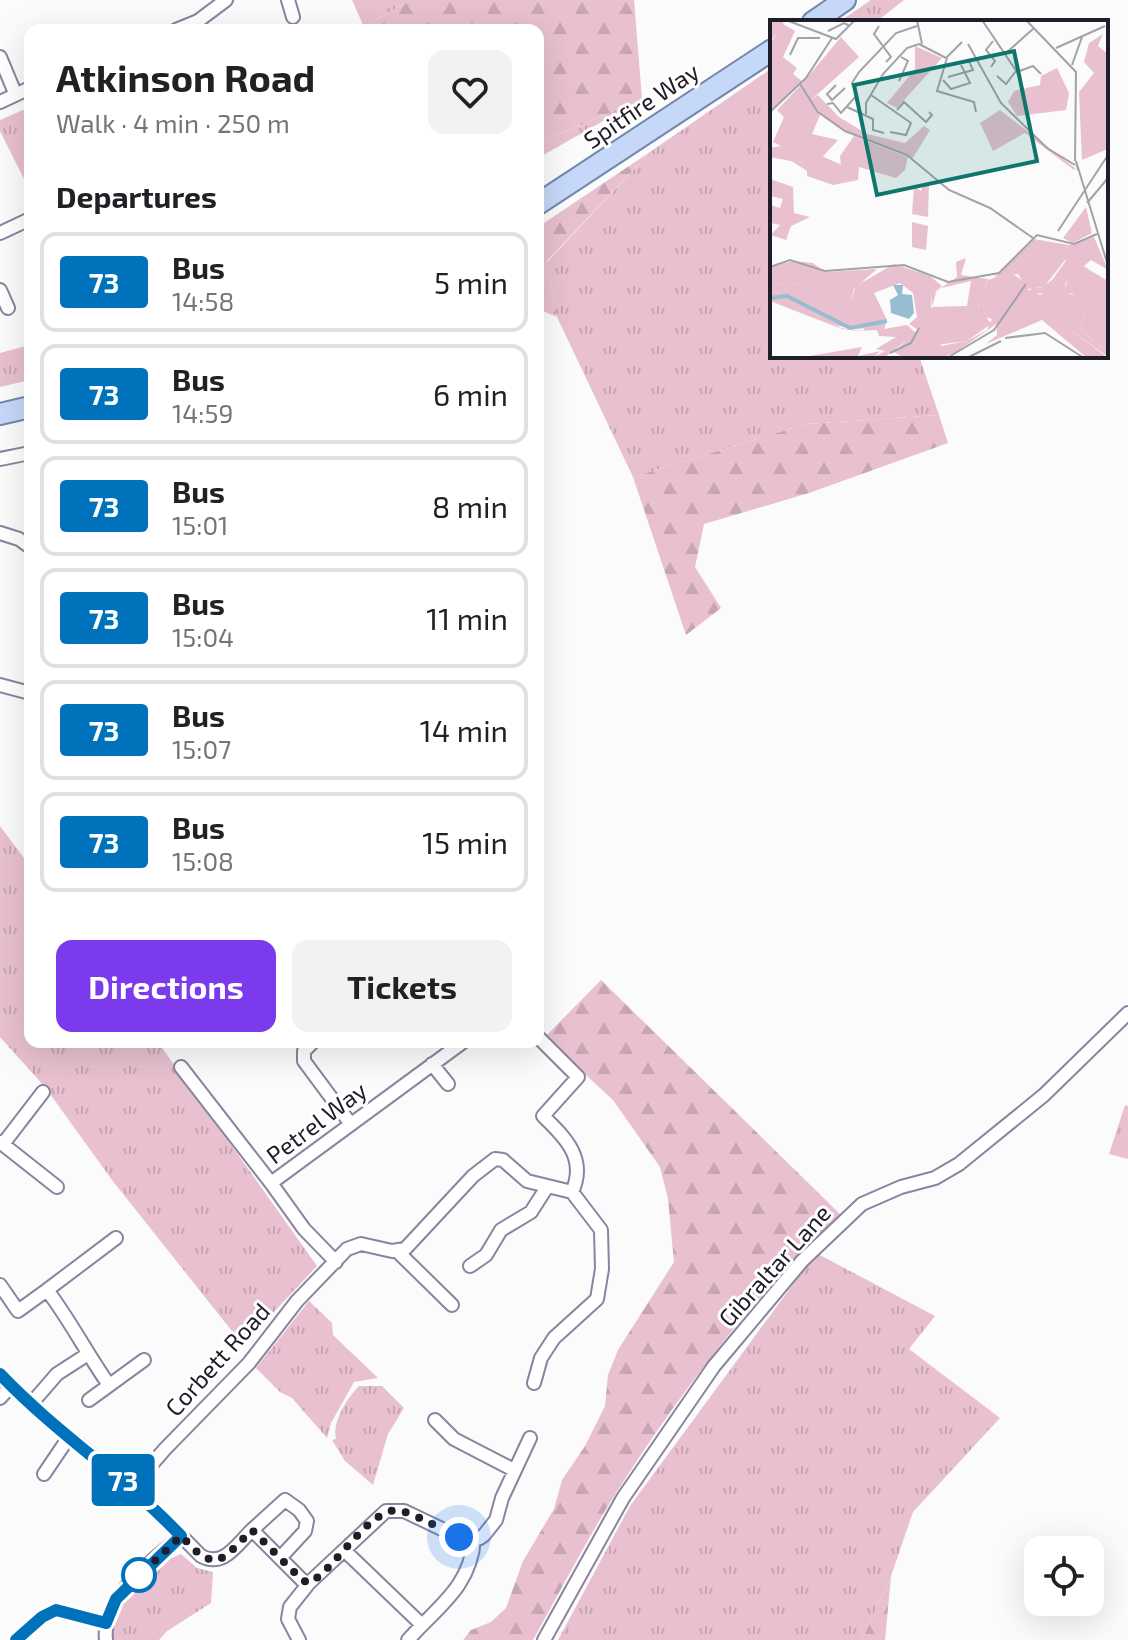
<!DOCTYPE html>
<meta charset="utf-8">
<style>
:root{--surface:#fff;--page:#f2f2f2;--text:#202124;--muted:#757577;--line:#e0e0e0;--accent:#7c3aed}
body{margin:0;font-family:"Exo 2",sans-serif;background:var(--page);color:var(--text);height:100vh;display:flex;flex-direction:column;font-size:30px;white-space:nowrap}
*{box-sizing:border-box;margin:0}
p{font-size:26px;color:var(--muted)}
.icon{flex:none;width:44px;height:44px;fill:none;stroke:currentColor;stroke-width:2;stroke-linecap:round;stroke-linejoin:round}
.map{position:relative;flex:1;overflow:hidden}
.sheet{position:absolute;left:24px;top:24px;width:520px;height:1024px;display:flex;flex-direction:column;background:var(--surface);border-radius:16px;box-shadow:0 8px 32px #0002}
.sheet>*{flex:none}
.badge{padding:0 16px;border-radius:6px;font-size:28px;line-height:52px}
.tools{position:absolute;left:1024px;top:1536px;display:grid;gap:16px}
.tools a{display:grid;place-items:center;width:80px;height:80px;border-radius:16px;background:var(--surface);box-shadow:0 8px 32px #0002;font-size:40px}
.you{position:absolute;width:40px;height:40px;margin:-20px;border:6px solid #fff;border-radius:50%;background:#1a73e8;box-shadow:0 0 0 12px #1a73e833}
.map>.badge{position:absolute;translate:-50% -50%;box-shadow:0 0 0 4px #fff}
h2{padding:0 32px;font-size:30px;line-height:72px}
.round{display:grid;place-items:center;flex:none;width:84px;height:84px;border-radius:16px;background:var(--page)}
.summary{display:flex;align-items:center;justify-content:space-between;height:136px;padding:0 32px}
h1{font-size:38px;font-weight:700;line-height:60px}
.action{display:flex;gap:16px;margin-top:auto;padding:16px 32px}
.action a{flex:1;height:92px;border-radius:16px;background:var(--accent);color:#fff;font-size:32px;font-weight:700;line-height:92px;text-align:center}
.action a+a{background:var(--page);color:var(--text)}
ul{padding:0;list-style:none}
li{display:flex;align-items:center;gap:24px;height:100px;margin:0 16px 12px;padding:0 16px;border:4px solid var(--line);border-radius:16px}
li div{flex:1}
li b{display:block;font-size:30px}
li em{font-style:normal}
li .badge{min-width:88px;font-weight:700;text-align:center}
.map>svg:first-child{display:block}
</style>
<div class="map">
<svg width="1128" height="1640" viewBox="0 0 1128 1640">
<defs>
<pattern id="grass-tufts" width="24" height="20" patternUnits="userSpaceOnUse" patternTransform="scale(2)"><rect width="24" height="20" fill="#e8c0cf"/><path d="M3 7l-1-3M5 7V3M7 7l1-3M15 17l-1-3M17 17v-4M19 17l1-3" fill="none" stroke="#c7a5b2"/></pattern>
<pattern id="forest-firs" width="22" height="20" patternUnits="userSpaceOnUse" patternTransform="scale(2)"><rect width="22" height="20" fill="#e8c0cf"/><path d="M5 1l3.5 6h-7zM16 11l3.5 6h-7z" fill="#c7a5b2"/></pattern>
</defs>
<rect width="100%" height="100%" fill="#fbfbfb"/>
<path fill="url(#grass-tufts)" d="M352,0h59l-47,27z
M871,0h33l-28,22h-37z
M772,68v288h147l20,59 -133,9 -173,53 -76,-160 -10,-55 103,-110z
M642,99l-104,59v-15z
M30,107v84l-30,-60v-11z
M30,345v35l-30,7v-34z
M0,826l30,40v176h128l159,224 -74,79 -131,-165 -67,-93 -45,-50z
M1125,1105l3,1v53l-19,-5z
M816,1253l119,63 -26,33 91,69 -87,94 -22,64 -29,64h-304l72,-134z
M309,1301l23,22 1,12 45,43 -24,4 -23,41 -4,15 -35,-40 -12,-6 -24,-24z
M359,1386h23l22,22 -16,26 -15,51 -28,-24 -13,-21 4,-1c-4,-17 11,-41 23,-53z
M181,1554l16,14 16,4 -2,31 -44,28 -8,9h-47c-1,-37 34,-60 58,-84l2,2z"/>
<path fill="url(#forest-firs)" d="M411,0h223l8,99 -104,44v-113h-173l-1,-3z
M650,152l-103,109 10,56 -19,-8v-82z
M939,415l9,28 -139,50 -105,31 -9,43 26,41 -35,27 -53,-158 173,-53z
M601,980l240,235c-84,76 -156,171 -218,267 -33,51 -61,106 -90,158h-70l8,-10 20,-8 15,-14 17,-47 31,-52 8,-29 23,-34 20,-40 3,-31 10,-25 56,-88 -6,-63 -8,-32 -47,-67 -68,-63z
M891,1576l-6,64h-23z"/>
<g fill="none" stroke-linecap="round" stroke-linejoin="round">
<g stroke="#8984a0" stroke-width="16">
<path id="street" d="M288,0l5,17
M176,30l22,-9 28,-21
M0,57l15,36
M0,102l30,-14
M0,233l30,-14
M0,290l8,18
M0,459l30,-6
M0,533l19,6 11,8
M0,685l30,8
M538,1037l40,40 -35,39c23,22 44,43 29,76
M313,1042l-9,9v10l46,62
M432,1064l16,20
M181,1067l90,116
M0,1142l57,45
M3,1144l40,-52
M398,1252l54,53
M336,1262l-32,-33 -33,-46 192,-141
M470,1266l16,-11 15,-25 30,-18 16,-25
M0,1285l18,26 29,-21c23,30 40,64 62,95
M47,1290l69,-52
M0,1374l46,44 93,75 62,63c23,12 36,-12 51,-26l50,50 7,3
M0,1398l11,-12
M89,1400l55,-40
M31,1404l26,-30 31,-20
M435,1420l19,19 60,31
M44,1474l25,-37
M132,1487l33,-38 84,-86 48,-62 50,-52 14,-5 31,7 13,-2 68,-73 22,-17 8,1 24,21 45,11 29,38 1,39 -5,30 -43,39 -13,20 -7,25
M252,1530l33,-30 14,10 8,11 -2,10 -25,27
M345,1551l76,73
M16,1640l26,-23 14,-7 50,13
M106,1640c-5,-42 46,-79 75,-104
M299,1640l-11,-21 2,-12 19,-24 77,-72h18l61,29 15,-2 4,-3 12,-15 6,-22 28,-60
M408,1640c29,-33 63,-53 66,-101
M544,1640l79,-142 91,-132 88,-105 60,-57 39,-17 34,-9 24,-14 85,-69 84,-82"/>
</g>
<g stroke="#7386ad" stroke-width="24">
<path id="primary" d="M813,22l32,-22
M538,204l234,-154
M0,414l30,-7"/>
</g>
<use href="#street" stroke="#fff" stroke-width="12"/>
<use href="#primary" stroke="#c6d8f8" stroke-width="20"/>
</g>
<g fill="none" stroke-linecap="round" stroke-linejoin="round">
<g stroke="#fff" stroke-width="18">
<path id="line" d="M0,1374c56,59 125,103 181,162l-65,63 -10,24 -50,-13 -14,7 -26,23"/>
</g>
<use href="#line" stroke="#0072bc" stroke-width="12"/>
<path stroke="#1f1d28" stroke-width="8" stroke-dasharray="0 14.4" d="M139,1575l-2,3 44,-42 20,20 14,5 11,-5 26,-26 50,50 7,3c26,-13 63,-80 92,-72 19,5 39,18 58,26"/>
</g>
<circle fill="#fff" stroke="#0072bc" stroke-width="4" cx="139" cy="1575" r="16"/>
<g text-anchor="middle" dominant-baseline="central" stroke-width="6" stroke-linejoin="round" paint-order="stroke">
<g font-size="24" fill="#1f1d28" stroke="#fff">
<text transform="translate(641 105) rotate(-34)">Spitfire Way</text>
<text transform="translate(316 1122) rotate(-37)">Petrel Way</text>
<text transform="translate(774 1265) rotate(-48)">Gibraltar Lane</text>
<text transform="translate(217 1359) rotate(-48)">Corbett Road</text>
</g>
</g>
<g transform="translate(770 20)">
<rect width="338" height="338" fill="#fbfbfb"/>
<path d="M0,0h14l-1,4 12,7 -12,26 14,11 -4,6 9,7 -32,30v-67l8,-12 -8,10zM333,14l-5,12 10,8v95l-26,11 -3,-68 15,-19 -10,-11 5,-19zM71,17l18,20 -48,43 -10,-15zM145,26l27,12 -45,50 -10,-5 28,-34zM30,66l20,29 -8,19 26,6 -21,23 -13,-8 -3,8 -31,-6v-9l11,-2 -8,-4 11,-25 -7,-7zM230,90l75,58 -1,2 -49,-37 -32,18 -13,-28zM84,116l54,21 -3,13 -9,8 -37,-11 -1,13 -15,3 -3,-27zM0,159l23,8 1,26 16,4 -19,9 -5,14 -15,-5 9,-10 -9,-2 -1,-18 10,3 3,-9 -13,-3zM154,163l5,1 -1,33 -16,-3 2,-28 7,5zM316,187l6,26 -19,10 -10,-5zM142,202l16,4 -2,24 -14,-3zM324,217l14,33 -17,-10 -7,6 9,7 -2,10h-8l-18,-23 -21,27 -17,2 13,6 27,-15 -2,6 5,9 4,-3 -5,9 38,-5 1,55 -27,-20 3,-18 -12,18 36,27h-21l-45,-38 -56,24 11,-9 -2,-41 28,-12 -5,-8 -24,3 40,-38 35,6zM196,238l-5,17 27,4 -10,26 13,19 -24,17 -39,5 -1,-13 6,5 12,-7 -13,-13v-24l25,-17 -1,-15zM201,261l-4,25 -35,1 5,-18zM23,241l20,2 12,9 52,-3 -23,20 -3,12 -20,-3 6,12 -5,2 -14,-15h13l-17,-7 -21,-7 -6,4v-5l-17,6v-21zM0,281l11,1 32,12 28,14 22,3 3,-7 21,-4 -3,9 23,-4 9,8 -32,25h-86l64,-11 -4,9 22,-5 -5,5 10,-5 -9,-2 20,-12 -17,-1 -2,-6 -18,1 -17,-2z" fill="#e8c0cf" fill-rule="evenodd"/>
<path d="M287,48l12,25 -3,17 -49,6 -9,-14 6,-11 26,-6 1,-9zM48,75l21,22 28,17 38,9 19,-17 6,4 -17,28 -66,-27 -25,-16 -11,-15zM34,134l12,8 3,-7 23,10 1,18 -10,2 -26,-9v-5l-20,-13 14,5zM300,235l11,15 2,13h7l3,-10 -10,-7 25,15v18l-40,2 6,-8 -9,1 2,-14 -19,13 -18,1 1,-6h10l11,-8zM124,244l36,12 12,10 -10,8 -1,13 14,25 -12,7 -6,-6 3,13 9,-7 2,7 26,-5 20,-11 5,-11 -10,-3 -4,-13 10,-23 22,-8 13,9 -4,8 -24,5 4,28 -44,31 -15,5h-36l-10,-6 24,-22 -9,-6 8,-7 -4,-24 -13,-10 -26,10 13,27 -26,9 -23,-3 -68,-26v-12l17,-6v5l6,-4 58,18 5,-15zM310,292l4,1 -3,18 27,20v6l-36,-26v-12z" fill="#e8c0cf"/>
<path d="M123,265h10l-1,9 10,1 2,18 -5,6 -18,-6 -1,-13 8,-5z" fill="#97bdd2"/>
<path fill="none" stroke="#97bdd2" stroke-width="4" d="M0,278l17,-2 63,32 37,-7"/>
<path fill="none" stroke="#a3a2a7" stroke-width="2" d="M16,0l50,19 19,-19M147,0l5,24M212,0l35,52 16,-6 8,8M256,0l50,52 -1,89M109,6l-5,8 17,23 -5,5M58,11l16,-8 6,3M149,24l27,14 16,-16M198,24l33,59 46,45 28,17M286,28l49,-22M235,34l29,-26M20,35l8,-17h22M177,38l-10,33 37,11 2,10M302,45l10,-28M221,47l4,-6 -9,-11 7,-9M227,56l9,8 10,-13M178,57l25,-7 -5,-11M173,60l8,9 19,-6 -9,-18M129,61l9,-20 -7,-4M30,64l18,28 27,19 62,24 42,35 41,18 43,30M66,65l-9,9 5,6 13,-12M87,75l-5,-12 7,-11 37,-39 21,-7M101,75l40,28 -5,12 -16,-3M57,84l6,-1 8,10 16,-18M77,87l26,12v11l11,3M127,90l7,-8 22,20 6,-7 -3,-3M0,92l36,-34 26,-40M96,94v-11l17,-29 24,-26 12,-4M308,150l-2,-9 32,105M317,183l21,-25M288,211l50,-76M0,247l20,-7 35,11 79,-6 44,17 51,-9 38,-38 37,9 23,-10M235,318l40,-5 39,25M120,333l21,-10 8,-15M177,338l47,-28 32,-46M197,338l34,-17"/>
<path fill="#0f766e" fill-opacity="0.15" stroke="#0f766e" stroke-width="4" d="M244,31l23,110 -160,34 -23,-110z"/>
<rect width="338" height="338" fill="none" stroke="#1f1d28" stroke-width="4"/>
</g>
</svg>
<div class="tools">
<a><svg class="icon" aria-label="locate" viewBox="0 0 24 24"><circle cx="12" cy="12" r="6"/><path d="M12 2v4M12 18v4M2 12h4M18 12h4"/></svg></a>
</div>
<div class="you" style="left:459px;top:1537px"></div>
<b class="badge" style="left:123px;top:1480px;background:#0072bc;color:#fff">73</b>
<section class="sheet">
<div class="summary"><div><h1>Atkinson Road</h1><p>Walk · 4 min · 250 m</p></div><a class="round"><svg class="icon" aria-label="heart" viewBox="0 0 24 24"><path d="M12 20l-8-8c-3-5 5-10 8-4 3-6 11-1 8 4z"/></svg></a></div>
<h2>Departures</h2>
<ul>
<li><span class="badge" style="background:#0072bc;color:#fff">73</span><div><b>Bus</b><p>14:58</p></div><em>5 min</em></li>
<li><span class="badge" style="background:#0072bc;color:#fff">73</span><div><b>Bus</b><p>14:59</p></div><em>6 min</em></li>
<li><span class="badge" style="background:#0072bc;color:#fff">73</span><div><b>Bus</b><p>15:01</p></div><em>8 min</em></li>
<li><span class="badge" style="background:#0072bc;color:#fff">73</span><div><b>Bus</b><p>15:04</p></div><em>11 min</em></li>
<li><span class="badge" style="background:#0072bc;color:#fff">73</span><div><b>Bus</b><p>15:07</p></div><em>14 min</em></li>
<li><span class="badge" style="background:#0072bc;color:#fff">73</span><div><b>Bus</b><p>15:08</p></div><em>15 min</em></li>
</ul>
<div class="action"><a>Directions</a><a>Tickets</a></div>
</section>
</div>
